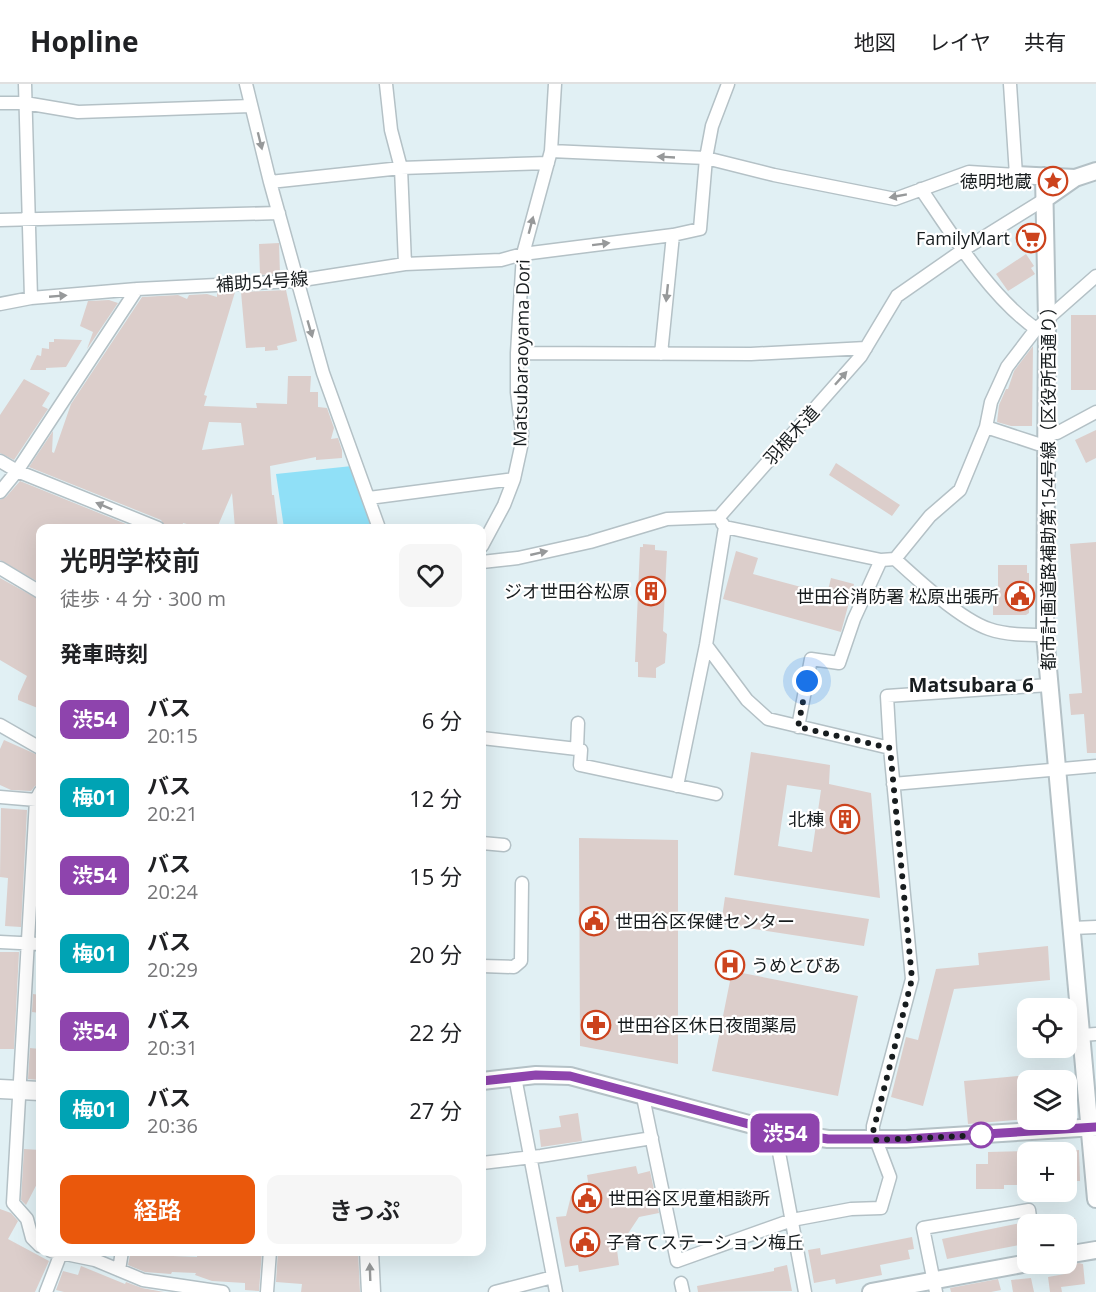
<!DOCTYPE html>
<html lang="ja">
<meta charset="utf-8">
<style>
:root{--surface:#fff;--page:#f6f6f6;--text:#202124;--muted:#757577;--line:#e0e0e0;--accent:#ea580c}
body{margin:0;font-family:"Open Sans","Noto Sans JP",sans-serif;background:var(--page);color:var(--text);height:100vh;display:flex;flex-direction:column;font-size:22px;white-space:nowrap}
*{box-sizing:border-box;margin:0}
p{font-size:20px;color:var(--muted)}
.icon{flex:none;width:33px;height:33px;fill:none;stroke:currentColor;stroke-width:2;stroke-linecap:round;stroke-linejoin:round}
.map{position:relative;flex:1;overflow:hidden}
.details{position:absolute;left:36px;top:440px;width:450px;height:732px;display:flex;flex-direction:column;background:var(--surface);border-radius:12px;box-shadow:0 6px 24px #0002}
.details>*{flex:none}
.badge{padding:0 12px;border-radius:9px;font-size:21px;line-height:39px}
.buttons{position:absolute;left:1017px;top:914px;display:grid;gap:12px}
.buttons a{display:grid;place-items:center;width:60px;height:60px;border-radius:12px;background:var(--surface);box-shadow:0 6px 24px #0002;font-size:30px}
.you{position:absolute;width:30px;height:30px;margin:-15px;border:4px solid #fff;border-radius:50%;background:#1a73e8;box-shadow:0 0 0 9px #1a73e833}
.map>.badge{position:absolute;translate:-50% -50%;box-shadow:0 0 0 3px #fff}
h2{padding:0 24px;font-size:22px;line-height:54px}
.round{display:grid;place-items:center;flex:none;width:63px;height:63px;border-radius:12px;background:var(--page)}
.overview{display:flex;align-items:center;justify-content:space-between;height:102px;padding:0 24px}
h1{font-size:28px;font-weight:600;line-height:45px}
.primary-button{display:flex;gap:12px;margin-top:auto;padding:12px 24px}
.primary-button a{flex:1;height:69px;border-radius:12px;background:var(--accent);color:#fff;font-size:24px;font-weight:600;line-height:69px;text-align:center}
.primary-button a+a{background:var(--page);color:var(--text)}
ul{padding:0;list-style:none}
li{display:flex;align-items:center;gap:18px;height:78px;padding:0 24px}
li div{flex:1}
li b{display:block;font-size:22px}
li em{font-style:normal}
li .badge{min-width:66px;font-weight:700;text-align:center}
header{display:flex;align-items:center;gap:36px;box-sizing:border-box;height:84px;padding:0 30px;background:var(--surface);border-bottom:2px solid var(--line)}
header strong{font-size:28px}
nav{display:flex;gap:33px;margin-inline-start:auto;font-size:21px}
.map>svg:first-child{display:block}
</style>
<header>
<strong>Hopline</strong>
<nav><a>地図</a><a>レイヤ</a><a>共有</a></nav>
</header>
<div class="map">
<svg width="1096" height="1208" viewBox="0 0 1096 1208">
<rect width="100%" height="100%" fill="#e1f0f4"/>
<path fill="#90e0f7" d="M352,382l20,62h-88l-8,-54z"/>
<path fill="#dccecb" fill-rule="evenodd" d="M279,159l1,31 -20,1 -1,-31z
M1026,170l8,12 -3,2 4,6 -27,17 -12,-17z
M286,206l11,51 -20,5 1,4 -13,1v-4l-19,1 -5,-56z
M235,208l-31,103 3,1 -3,10 53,2 -1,-5 31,1 1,-28h23l-1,16h8v15l9,1 7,20 -3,11 7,-1 4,12v8l-26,2v-3l-46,9 2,29h2l4,33h-43l-3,-35 -15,35h-15l-19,-5 -1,5h-16l-5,-8 -132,-53 24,-36 -1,21 2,1 17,-49 71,-107 36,-2 9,4 2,-4 18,-1 10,3v-4zM209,338l32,1 3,22 -42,5z
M109,216l9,3 -31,46 6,-17 -13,-6 8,-25z
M1071,231h25v75h-25z
M54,255l28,1 -16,27 -20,1v2h-16l7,-15 4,1 1,-8 7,1v-7h5z
M1033,262l-1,80h-21l-14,-4 2,-17 7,-16h2l6,-18z
M24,295l26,14 -8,13 6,3 -34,51 -14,-7v-38z
M1096,346v28l-10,5 -11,-23z
M836,379l64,42 -8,11 -63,-41z
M20,397l116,47h-96v55l-40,-23v-60l6,-3z
M1096,458v211h-9l-3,-39 -13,1 -2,-21 13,-1 -12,-149z
M643,460l12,1v5l12,1 -4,80 4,3 -2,29 -9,5v10l-18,-1v-15h-3l5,-115h3z
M736,467l22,7 -5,16 74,20 4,-16 23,6 -13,48 -118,-33z
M998,481h29v8h2v40l-3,2h-33v-11h5z
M0,494l40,22v109l-22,-9v-4l9,-20 -27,-16z
M4,656l36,16v28l-5,2 -4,5 -20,-1 -11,-5v-36z
M751,668l79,13 -1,19 42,9 9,105 -146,-23zM787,701l34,5 -9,62 -34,-6z
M1,724l26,2 -6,117 -16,-1 3,-48 -8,-1z
M579,754l99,2v224l-98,-18z
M725,813l144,22 -5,27 -143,-22z
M1048,862l2,34 -96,9 -31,117 -32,-9 15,-60 12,3 18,-71 43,-4 -1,-12z
M0,868h19l-5,97h-14z
M732,887l126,25 -20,100 -126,-25z
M33,910l7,1v18l-8,-1z
M30,964l10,1v31l-12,-1z
M1028,991v44l-60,5 -4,-43z
M578,1029l4,28 -41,6 -2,-17 22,-3 -2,-11z
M24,1065l16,1v28l-14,27 -5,-5z
M1079,1066l1,31h-14v-30z
M1028,1067v34h-24v4h-28v-25h12v-12z
M636,1082l2,8 12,-3 9,42 -20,4 -22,33 2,15 -40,7 -1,-7 -13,2 -9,-50 10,-1 5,-20 6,-5 12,-3 -2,-13z
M0,1125l11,4 7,8 -10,18 41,22 -14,31h-35z
M1066,1134h9l2,24 -11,2z
M1021,1139l4,21 -78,15 -5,-20z
M912,1153l2,12 -6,1 2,9 -30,6 2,10 -46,9 -1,-5 -21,4 -6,-33 12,-2 1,7z
M133,1167h41l-1,5 24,1v-1h7v-5h58l-3,40 -14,-1v-7l-33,-2 -17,-6 1,-2 -24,-1 -1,2 -26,-2 -17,-7 2,-10z
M278,1167h80l2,41h-59l1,-8 -26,-2z
M1079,1179l4,1 2,20 -24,3 1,5h-12l-2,-15 17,-3v-8z
M787,1181l5,26 -94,1 -1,-6 77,-15v-3z
M81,1182l44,18 1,-2 16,6 22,4h-100l-8,-2 7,-19 15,4z
M1031,1194l3,14h-21l-2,-12z
M998,1195l3,11 -10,2h-40l-1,-4z"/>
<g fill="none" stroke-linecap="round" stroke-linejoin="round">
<g stroke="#b4c1c6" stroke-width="15">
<path id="minor" d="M25,0l6,214
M246,0l24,98 53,191 56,155
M386,0l5,46 10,38 4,96
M0,19h25l53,9 173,-6
M551,67l155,7 68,17 121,24 74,-27 47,3 -6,-91
M270,98l131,-14 147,-5
M921,105c32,47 69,107 115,140
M0,136l279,-7
M0,220l31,-6 106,-9 159,-8 109,-17 96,-4 22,-6 150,-19 27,-6 6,-71 6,-32 16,-42
M517,269l234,1 115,-6
M661,270l12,-119
M986,343l52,17h8
M1045,349h12l39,-21
M0,377l17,10 141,57
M0,408l17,-21 120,-182
M369,414l145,-19
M725,443l156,33 14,-1c23,21 65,60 94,70 17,6 38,6 56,6
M482,462l22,-41 10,-26 7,-32 1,-14 -5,-41v-39l6,-99 28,-103 4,-67
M895,475l35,-43 30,-26 26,-63 5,-25 16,-35 29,-38 60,-53
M482,478l36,-4 72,-16 77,-23 52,-2 142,-161 36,-60 66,-46 82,-51
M0,484l40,24
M706,561l41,55 21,19 122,29
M578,639l-1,26 4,1 -1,15 136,29
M0,641l40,23
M798,643l13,-68 28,4 15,-44 27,-59
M482,654l95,11
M893,700l203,-18
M677,702l29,-141 19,-118 -3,-4
M40,708l-4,8 -23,403 14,16 5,19 8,8
M0,713l36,3
M482,759l22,2
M1072,844l24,-1
M0,858l40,2
M482,882l32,1 7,-6 1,-78
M1082,951l14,-1
M515,993l41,215
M643,1013l34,164 115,-41 59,-11 30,-1 9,-31 -17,-45v-6l39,-147 -22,-231 -3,-52 162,-11
M775,1047l30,161
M482,1079l59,-7 111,-18
M51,1167l44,9 48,20 80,12
M119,1186l3,-19
M681,1199l2,9
M46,1208l15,-39
M267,1208l3,-41
M495,1208l58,-15
M936,1208l-13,-64 106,-18 2,14"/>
</g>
<g stroke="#b4c1c6" stroke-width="20">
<path id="tertiary" d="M1016,91l59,3
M1044,92l3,145 -2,314 51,564
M1045,115l30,-21 21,-7
M482,997l54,-6 34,1 205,55 53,8h78l190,-12
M1066,1171l30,-5
M871,1208l157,-29"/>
</g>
<g stroke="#b4c1c6" stroke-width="21">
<path id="secondary" d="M0,1005l40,2
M369,1167l2,41"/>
</g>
<use href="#minor" stroke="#fff" stroke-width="12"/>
<use href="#tertiary" stroke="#fff" stroke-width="16"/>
<use href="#secondary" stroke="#fff" stroke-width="18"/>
</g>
<defs><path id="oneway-solid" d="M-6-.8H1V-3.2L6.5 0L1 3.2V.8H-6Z" transform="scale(1.5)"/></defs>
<g fill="#97999a">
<use href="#oneway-solid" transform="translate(260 57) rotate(76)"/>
<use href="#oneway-solid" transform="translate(666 73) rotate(-177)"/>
<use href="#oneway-solid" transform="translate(898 112) rotate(170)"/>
<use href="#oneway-solid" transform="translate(531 141) rotate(-75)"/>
<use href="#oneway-solid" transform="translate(601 160) rotate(-7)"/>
<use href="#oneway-solid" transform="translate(667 209) rotate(96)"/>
<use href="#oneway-solid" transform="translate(58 212) rotate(-5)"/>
<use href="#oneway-solid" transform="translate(310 245) rotate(74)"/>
<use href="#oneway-solid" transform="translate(841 294) rotate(-48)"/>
<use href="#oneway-solid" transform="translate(104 422) rotate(-157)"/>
<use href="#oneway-solid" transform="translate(539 469) rotate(-13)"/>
<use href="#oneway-solid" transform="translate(370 1188) rotate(-92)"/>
</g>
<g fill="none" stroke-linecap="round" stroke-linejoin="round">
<g stroke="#fff" stroke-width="14">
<path id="line" d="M482,997l54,-6 34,1 205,55 53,8h78l190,-12"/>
</g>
<use href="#line" stroke="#8e44ad" stroke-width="9"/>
<path stroke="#181d1f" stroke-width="6" stroke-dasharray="0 10.8" d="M807,597l-9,46 92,21 22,231 -39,153 3,8 105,-5"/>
</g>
<defs>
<g id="sight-ring" transform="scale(1.5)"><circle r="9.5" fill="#fff" stroke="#cc431d" stroke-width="1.5"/><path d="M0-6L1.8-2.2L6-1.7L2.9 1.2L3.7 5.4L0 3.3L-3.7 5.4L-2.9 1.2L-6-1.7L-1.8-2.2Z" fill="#cc431d"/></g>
<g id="supermarket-ring" transform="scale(1.5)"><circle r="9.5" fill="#fff" stroke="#cc431d" stroke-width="1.5"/><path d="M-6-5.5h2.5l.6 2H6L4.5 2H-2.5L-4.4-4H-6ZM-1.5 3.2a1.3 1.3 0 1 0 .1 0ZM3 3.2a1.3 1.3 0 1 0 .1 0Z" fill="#cc431d"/></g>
<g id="building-ring" transform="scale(1.5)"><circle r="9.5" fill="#fff" stroke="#cc431d" stroke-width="1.5"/><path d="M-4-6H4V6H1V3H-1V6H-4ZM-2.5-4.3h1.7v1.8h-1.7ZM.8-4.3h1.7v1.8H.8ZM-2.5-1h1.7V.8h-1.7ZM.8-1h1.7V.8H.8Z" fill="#cc431d"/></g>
<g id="civic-ring" transform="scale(1.5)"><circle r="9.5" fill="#fff" stroke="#cc431d" stroke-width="1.5"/><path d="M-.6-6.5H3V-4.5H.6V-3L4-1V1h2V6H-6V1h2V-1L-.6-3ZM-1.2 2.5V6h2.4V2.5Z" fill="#cc431d"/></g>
<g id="hospital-ring" transform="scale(1.5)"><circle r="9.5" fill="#fff" stroke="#cc431d" stroke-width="1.5"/><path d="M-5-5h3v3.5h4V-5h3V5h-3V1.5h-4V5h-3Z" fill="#cc431d"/></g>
<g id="pharmacy-ring" transform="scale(1.5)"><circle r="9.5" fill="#fff" stroke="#cc431d" stroke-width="1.5"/><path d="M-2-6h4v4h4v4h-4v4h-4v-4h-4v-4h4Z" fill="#cc431d"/></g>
</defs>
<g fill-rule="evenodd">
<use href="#sight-ring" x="1053" y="97"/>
<use href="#supermarket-ring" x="1031" y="154"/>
<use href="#building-ring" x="651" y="507"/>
<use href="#civic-ring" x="1020" y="512"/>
<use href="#building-ring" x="845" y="735"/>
<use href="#civic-ring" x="594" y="837"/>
<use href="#hospital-ring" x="730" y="881"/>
<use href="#pharmacy-ring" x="596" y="941"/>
<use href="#civic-ring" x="587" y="1114"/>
<use href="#civic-ring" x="585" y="1158"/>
</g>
<circle fill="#fff" stroke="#8e44ad" stroke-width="3" cx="981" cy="1051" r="12"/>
<g text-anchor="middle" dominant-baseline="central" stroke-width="4.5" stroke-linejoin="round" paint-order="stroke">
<g font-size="18" fill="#181d1f" stroke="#fff" text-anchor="end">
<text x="1032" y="97">徳明地蔵</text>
<text x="1010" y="154">FamilyMart</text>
<text x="630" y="507">ジオ世田谷松原</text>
<text x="999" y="512">世田谷消防署 松原出張所</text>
<text x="824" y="735">北棟</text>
<text x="615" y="837" text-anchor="start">世田谷区保健センター</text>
<text x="751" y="881" text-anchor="start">うめとぴあ</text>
<text x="617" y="941" text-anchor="start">世田谷区休日夜間薬局</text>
<text x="608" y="1114" text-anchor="start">世田谷区児童相談所</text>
<text x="606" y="1158" text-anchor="start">子育てステーション梅丘</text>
</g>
<g font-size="18" fill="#181d1f" stroke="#fff">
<text transform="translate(262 197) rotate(-4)">補助54号線</text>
<text transform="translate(521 269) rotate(-89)">Matsubaraoyama Dori</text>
<text transform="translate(791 351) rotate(-48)">羽根木道</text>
<text transform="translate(1048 400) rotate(-90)">都市計画道路補助第154号線（区役所西通り）</text>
</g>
<g font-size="20" font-weight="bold" fill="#181d1f" stroke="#fff">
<text x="971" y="600">Matsubara 6</text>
</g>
</g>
</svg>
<div class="buttons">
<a><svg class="icon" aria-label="locate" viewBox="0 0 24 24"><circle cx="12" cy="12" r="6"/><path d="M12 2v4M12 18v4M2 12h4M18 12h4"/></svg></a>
<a><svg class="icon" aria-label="layers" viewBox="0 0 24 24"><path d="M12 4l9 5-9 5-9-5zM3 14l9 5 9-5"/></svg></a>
<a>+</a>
<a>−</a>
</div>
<div class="you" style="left:807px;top:597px"></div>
<b class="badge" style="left:785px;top:1049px;background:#8e44ad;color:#fff">渋54</b>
<section class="details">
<div class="overview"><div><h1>光明学校前</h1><p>徒歩 · 4 分 · 300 m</p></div><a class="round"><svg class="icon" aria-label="heart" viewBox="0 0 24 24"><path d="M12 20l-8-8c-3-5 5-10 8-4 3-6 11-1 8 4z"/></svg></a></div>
<h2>発車時刻</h2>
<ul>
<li><span class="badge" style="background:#8e44ad;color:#fff">渋54</span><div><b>バス</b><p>20:15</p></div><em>6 分</em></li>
<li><span class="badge" style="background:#00a3b4;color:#fff">梅01</span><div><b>バス</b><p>20:21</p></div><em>12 分</em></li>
<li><span class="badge" style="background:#8e44ad;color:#fff">渋54</span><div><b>バス</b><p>20:24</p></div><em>15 分</em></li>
<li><span class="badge" style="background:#00a3b4;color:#fff">梅01</span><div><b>バス</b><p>20:29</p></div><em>20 分</em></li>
<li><span class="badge" style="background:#8e44ad;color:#fff">渋54</span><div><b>バス</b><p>20:31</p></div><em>22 分</em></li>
<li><span class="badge" style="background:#00a3b4;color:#fff">梅01</span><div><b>バス</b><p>20:36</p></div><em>27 分</em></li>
</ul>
<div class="primary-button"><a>経路</a><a>きっぷ</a></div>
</section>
</div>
